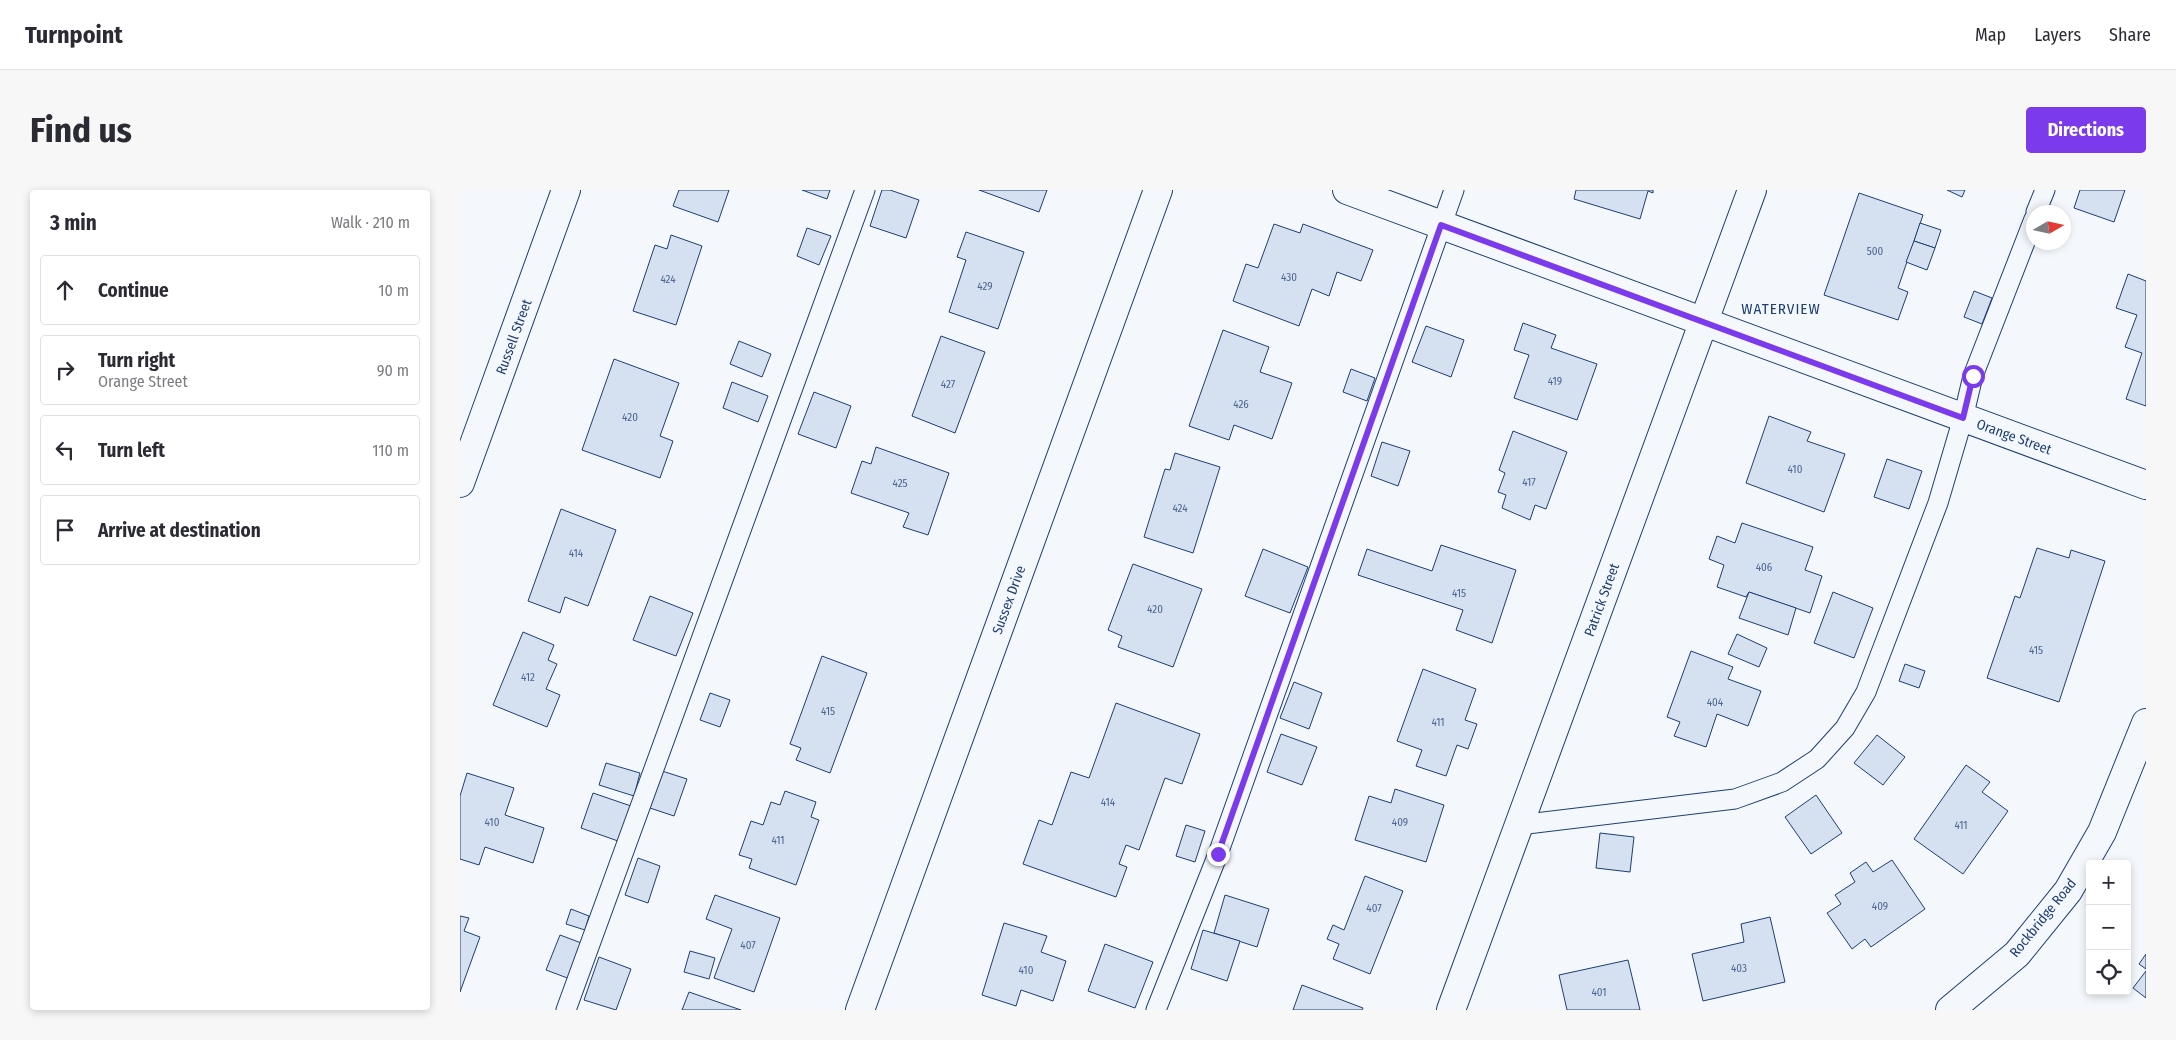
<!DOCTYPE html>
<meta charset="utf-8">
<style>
body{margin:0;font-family:"Fira Sans Condensed",sans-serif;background:#f7f7f7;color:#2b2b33}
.controls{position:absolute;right:15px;bottom:15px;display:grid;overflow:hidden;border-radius:5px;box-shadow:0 2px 8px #0003}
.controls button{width:45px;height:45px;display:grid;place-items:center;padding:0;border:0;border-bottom:1px solid #e1e1e2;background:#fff;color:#2b2b33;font:25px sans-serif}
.compass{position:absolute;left:1566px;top:15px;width:45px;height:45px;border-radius:50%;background:#fff;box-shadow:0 2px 8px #0003;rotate:81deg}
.stop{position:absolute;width:15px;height:15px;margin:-11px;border:4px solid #7c3aed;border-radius:50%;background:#fff}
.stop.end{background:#7c3aed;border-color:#fff;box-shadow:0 1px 5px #0008}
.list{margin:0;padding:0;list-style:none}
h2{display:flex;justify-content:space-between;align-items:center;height:65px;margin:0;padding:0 20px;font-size:21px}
h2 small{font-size:16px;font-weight:400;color:#7c7c81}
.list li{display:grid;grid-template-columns:32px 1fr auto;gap:15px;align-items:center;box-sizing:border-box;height:70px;margin:0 10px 10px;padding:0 10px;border:1px solid #e1e1e2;border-radius:5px}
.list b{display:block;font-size:19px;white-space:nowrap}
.list p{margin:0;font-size:16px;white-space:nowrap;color:#7c7c81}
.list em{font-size:16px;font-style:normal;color:#7c7c81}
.icon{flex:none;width:28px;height:28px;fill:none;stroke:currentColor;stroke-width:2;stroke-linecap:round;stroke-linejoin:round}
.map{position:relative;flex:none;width:1686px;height:820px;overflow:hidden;border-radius:5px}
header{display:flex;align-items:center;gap:30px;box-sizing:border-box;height:70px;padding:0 25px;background:#fff;border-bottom:1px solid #e1e1e2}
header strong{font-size:24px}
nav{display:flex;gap:28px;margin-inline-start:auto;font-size:18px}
.intro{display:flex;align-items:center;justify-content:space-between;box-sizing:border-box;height:120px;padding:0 30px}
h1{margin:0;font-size:35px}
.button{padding:12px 22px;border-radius:5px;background:#7c3aed;color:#fff;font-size:18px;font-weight:700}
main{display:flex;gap:30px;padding:0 30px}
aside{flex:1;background:#fff;border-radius:5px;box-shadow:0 2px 8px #0003}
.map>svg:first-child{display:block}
.building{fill:#d5e0f0;stroke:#1d3f73}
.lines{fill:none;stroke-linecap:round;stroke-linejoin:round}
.service-casing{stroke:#1d3f73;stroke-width:21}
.minor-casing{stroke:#1d3f73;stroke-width:30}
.service{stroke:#f4f7fb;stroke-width:19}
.minor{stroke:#f4f7fb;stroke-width:28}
.route{stroke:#7c3aed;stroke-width:6}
.labels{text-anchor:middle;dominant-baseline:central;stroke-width:4;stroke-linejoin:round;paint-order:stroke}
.number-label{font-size:11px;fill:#4b6792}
.street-label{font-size:14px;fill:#1d3f73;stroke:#f4f7fb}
.neighbourhood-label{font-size:15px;letter-spacing:1px;fill:#1d3f73;stroke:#f4f7fb}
</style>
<header>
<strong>Turnpoint</strong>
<nav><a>Map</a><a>Layers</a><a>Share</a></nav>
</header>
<div class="intro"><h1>Find us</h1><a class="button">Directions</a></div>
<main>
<aside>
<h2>3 min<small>Walk · 210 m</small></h2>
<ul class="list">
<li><svg class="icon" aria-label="ahead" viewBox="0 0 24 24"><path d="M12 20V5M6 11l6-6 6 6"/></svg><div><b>Continue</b></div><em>10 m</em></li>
<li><svg class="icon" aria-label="right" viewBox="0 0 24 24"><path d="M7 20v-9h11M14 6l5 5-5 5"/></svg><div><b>Turn right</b><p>Orange Street</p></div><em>90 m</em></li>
<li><svg class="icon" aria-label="left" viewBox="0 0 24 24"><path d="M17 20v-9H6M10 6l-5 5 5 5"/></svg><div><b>Turn left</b></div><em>110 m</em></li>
<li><svg class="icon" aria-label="arrive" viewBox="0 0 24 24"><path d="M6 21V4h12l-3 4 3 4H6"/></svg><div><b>Arrive at destination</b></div></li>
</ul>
</aside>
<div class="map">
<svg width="1686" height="820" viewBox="0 0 1686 820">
<rect width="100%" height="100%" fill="#f4f7fb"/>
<g class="building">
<path d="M 219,0 L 269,0 L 258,32 L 213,16 Z"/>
<path d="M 342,0 L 370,0 L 367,9 Z"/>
<path d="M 422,0 L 430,0 L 459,10 L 446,48 L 410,36 Z"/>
<path d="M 519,0 L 587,0 L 579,22 Z"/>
<path d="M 1116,0 L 1193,0 L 1193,3 L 1188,1 L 1180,29 L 1114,9 Z"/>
<path d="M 1487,0 L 1505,0 L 1502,7 Z"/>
<path d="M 1620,0 L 1665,0 L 1654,32 L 1614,18 Z"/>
<path d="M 1399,3 L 1463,25 L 1438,98 L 1448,102 L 1438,130 L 1364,105 Z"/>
<path d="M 1460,33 L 1481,40 L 1475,58 L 1454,51 Z"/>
<path d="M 814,34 L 840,43 L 843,34 L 913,60 L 901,91 L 877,82 L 869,106 L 852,99 L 839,136 L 773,111 L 786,74 L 798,78 Z"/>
<path d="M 347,38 L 371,46 L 359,75 L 337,66 Z"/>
<path d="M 506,42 L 564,62 L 538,139 L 489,122 L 506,70 L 497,67 Z"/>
<path d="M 211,45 L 242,56 L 216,135 L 173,121 L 195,55 L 207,59 Z"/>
<path d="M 1454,51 L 1475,58 L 1467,80 L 1446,72 Z"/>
<path d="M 1668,84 L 1686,91 L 1686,216 L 1666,209 L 1682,163 L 1665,157 L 1677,125 L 1656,118 Z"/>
<path d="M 1514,101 L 1532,108 L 1522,134 L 1504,127 Z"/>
<path d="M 1063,133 L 1096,145 L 1091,158 L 1137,174 L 1117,230 L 1054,208 L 1069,165 L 1054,160 Z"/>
<path d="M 966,136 L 1004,150 L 991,187 L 952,172 Z"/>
<path d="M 763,140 L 809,157 L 800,182 L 832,193 L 812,249 L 774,235 L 769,250 L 729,236 Z"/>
<path d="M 481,146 L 525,162 L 495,243 L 452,226 Z"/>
<path d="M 279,151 L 311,164 L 302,187 L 270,174 Z"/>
<path d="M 154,169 L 219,193 L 200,246 L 213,251 L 200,288 L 122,260 Z"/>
<path d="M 891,179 L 915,188 L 907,211 L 883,202 Z"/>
<path d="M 272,192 L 308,206 L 298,232 L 263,218 Z"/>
<path d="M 354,202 L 391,216 L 376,258 L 338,244 Z"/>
<path d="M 1309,226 L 1351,242 L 1347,251 L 1385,264 L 1364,322 L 1286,293 Z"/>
<path d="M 1053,241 L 1107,262 L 1086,319 L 1075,315 L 1070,330 L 1042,318 L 1046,305 L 1038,302 L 1045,283 L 1039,280 Z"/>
<path d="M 922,252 L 950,261 L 938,296 L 911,286 Z"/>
<path d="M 416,257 L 489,283 L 468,345 L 443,337 L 449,323 L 391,303 L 402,271 L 411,274 Z"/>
<path d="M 715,263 L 760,277 L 733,363 L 684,347 L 705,279 L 710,280 Z"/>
<path d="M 1427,269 L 1462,281 L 1449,319 L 1414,307 Z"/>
<path d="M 101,319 L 156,340 L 128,416 L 105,407 L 100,423 L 68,411 Z"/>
<path d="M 1282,333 L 1353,357 L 1345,380 L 1362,386 L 1350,423 L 1289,402 L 1286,407 L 1257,397 L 1264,375 L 1249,369 L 1257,346 L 1275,353 Z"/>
<path d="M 981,355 L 1056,380 L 1032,453 L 996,440 L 1003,420 L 898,385 L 907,359 L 972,381 Z"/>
<path d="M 1577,358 L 1609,368 L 1611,360 L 1645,371 L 1599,512 L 1527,488 L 1555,406 L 1560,408 Z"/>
<path d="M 803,359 L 848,377 L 830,423 L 785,406 Z"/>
<path d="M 673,374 L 742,399 L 713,477 L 658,457 L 662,446 L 648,440 Z"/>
<path d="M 1289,402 L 1336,418 L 1328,445 L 1279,428 Z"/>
<path d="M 1373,402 L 1413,418 L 1394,468 L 1354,453 Z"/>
<path d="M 190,406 L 233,423 L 216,466 L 173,450 Z"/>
<path d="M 63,442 L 94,455 L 88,470 L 97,474 L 86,499 L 100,505 L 87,537 L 33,515 Z"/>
<path d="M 1277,444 L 1307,458 L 1299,477 L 1268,464 Z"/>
<path d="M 1231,461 L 1273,477 L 1268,489 L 1301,501 L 1288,536 L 1257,524 L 1246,557 L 1214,546 L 1220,532 L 1207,527 Z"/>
<path d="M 362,466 L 407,483 L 370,583 L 336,570 L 341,558 L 330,554 Z"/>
<path d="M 1445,474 L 1465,481 L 1459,498 L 1439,491 Z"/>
<path d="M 963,479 L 1016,499 L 1005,530 L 1017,534 L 1008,559 L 997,555 L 986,586 L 956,576 L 962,560 L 937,551 Z"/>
<path d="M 834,492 L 862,503 L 849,539 L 820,528 Z"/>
<path d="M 250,503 L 270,510 L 260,537 L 240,530 Z"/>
<path d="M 656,513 L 740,544 L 722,594 L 705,588 L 679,660 L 666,655 L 659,674 L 667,677 L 656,707 L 563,674 L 579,630 L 592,635 L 611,582 L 629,588 Z"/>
<path d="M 821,544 L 857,557 L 842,595 L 807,582 Z"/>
<path d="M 1417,545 L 1445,567 L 1423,595 L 1394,573 Z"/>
<path d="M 146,573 L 180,583 L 174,606 L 139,595 Z"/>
<path d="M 1506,575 L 1530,592 L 1522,602 L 1548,621 L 1503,684 L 1454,649 Z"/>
<path d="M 202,581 L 227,589 L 214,626 L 190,618 Z"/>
<path d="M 7,583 L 54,598 L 45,625 L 84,638 L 73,673 L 25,657 L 19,675 L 0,669 L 0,606 Z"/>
<path d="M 935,599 L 984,615 L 966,672 L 895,650 L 909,606 L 931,613 Z"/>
<path d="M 325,601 L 356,612 L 351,627 L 359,630 L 336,695 L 289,678 L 292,669 L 279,665 L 291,631 L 303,635 L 311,612 L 320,615 Z"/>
<path d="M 133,603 L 171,616 L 158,651 L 121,638 Z"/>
<path d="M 1356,605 L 1382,643 L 1351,664 L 1325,627 Z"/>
<path d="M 726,635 L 745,641 L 735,672 L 716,666 Z"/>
<path d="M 1140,643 L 1174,647 L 1170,682 L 1136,678 Z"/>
<path d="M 178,668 L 200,676 L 188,713 L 165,705 Z"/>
<path d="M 1432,670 L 1465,719 L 1411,757 L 1405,749 L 1392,759 L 1367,723 L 1381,714 L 1375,705 L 1395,692 L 1390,683 L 1406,672 L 1413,682 Z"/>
<path d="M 905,686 L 943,701 L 910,784 L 873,769 L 879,754 L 867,749 L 873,735 L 884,740 Z"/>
<path d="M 255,705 L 320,728 L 294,802 L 254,788 L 272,739 L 246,729 Z"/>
<path d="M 765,705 L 809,719 L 797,757 L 754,743 Z"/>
<path d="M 111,719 L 129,726 L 125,740 L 106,734 Z"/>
<path d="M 0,726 L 9,728 L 4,741 L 20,747 L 0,802 Z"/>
<path d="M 1310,727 L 1325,792 L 1243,811 L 1232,764 L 1284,752 L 1281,734 Z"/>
<path d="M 544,733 L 587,746 L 581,762 L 606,771 L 593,811 L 561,800 L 556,816 L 522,805 Z"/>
<path d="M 743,740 L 780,751 L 767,791 L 731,779 Z"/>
<path d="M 100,745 L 124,754 L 110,789 L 86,780 Z"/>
<path d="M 645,754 L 693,772 L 675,818 L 628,801 Z"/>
<path d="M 230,761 L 255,768 L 249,789 L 224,782 Z"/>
<path d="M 1686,764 L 1686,779 L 1679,774 Z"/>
<path d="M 139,767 L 171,779 L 156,820 L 124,810 Z"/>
<path d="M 1168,770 L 1180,820 L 1107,820 L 1099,785 Z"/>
<path d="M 1686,781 L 1686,808 L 1673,798 Z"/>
<path d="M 842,795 L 903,818 L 902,820 L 833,820 Z"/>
<path d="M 229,802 L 281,820 L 222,820 Z"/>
</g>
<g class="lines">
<g class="service-casing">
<g id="service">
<path d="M 1576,22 L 1585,0"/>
<path d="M 1059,635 L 1275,609 L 1322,592 L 1357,569 L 1385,538 L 1406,502 L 1478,313 L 1503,228 L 1513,186 L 1574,29"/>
<path d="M 106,820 L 405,0"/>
<path d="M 696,820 L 758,664 L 994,0"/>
</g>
</g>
<g class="minor-casing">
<g id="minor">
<path d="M 887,0 L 1686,295"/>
<path d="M 0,293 L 106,0"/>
<path d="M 400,820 L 698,0"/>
<path d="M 991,820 L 1292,0"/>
<path d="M 1490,820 L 1557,764 L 1608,701 L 1642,642 L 1686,533"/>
</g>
</g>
<use href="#service" class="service"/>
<use href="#minor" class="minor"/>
</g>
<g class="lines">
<path class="route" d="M 758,664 L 981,35 L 1503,228 L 1513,186"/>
</g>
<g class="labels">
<g class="number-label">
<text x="1415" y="61">500</text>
<text x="829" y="87">430</text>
<text x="208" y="89">424</text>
<text x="525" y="96">429</text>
<text x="1095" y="191">419</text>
<text x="488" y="194">427</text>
<text x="781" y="214">426</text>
<text x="170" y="227">420</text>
<text x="1335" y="279">410</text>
<text x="1069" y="292">417</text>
<text x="440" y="293">425</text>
<text x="720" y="318">424</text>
<text x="116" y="363">414</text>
<text x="1304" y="377">406</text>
<text x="999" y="403">415</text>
<text x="695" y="419">420</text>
<text x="1576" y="460">415</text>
<text x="68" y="487">412</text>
<text x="1255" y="512">404</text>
<text x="368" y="521">415</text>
<text x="978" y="532">411</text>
<text x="648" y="612">414</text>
<text x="32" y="632">410</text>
<text x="940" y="632">409</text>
<text x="1501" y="635">411</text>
<text x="318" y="650">411</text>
<text x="1420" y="716">409</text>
<text x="914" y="718">407</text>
<text x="288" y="755">407</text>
<text x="1279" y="778">403</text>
<text x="566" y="780">410</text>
<text x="1139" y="802">401</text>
</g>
<g class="street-label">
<text transform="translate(54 147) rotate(-70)">Russell Street</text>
<text transform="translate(1554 247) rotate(20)">Orange Street</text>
<text transform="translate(549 410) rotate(-70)">Sussex Drive</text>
<text transform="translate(1142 410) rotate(-70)">Patrick Street</text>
<text transform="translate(1583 728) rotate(-51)">Rockbridge Road</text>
</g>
<g class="neighbourhood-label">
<text x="1321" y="119">WATERVIEW</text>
</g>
</g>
</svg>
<div class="controls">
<button>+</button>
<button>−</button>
<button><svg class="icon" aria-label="locate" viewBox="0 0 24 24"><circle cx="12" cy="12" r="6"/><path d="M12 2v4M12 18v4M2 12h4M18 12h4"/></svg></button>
</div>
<svg class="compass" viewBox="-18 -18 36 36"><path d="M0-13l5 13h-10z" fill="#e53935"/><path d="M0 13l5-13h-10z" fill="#7c7c81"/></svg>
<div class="stop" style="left:1513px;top:186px"></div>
<div class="stop end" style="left:758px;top:664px"></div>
</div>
</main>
